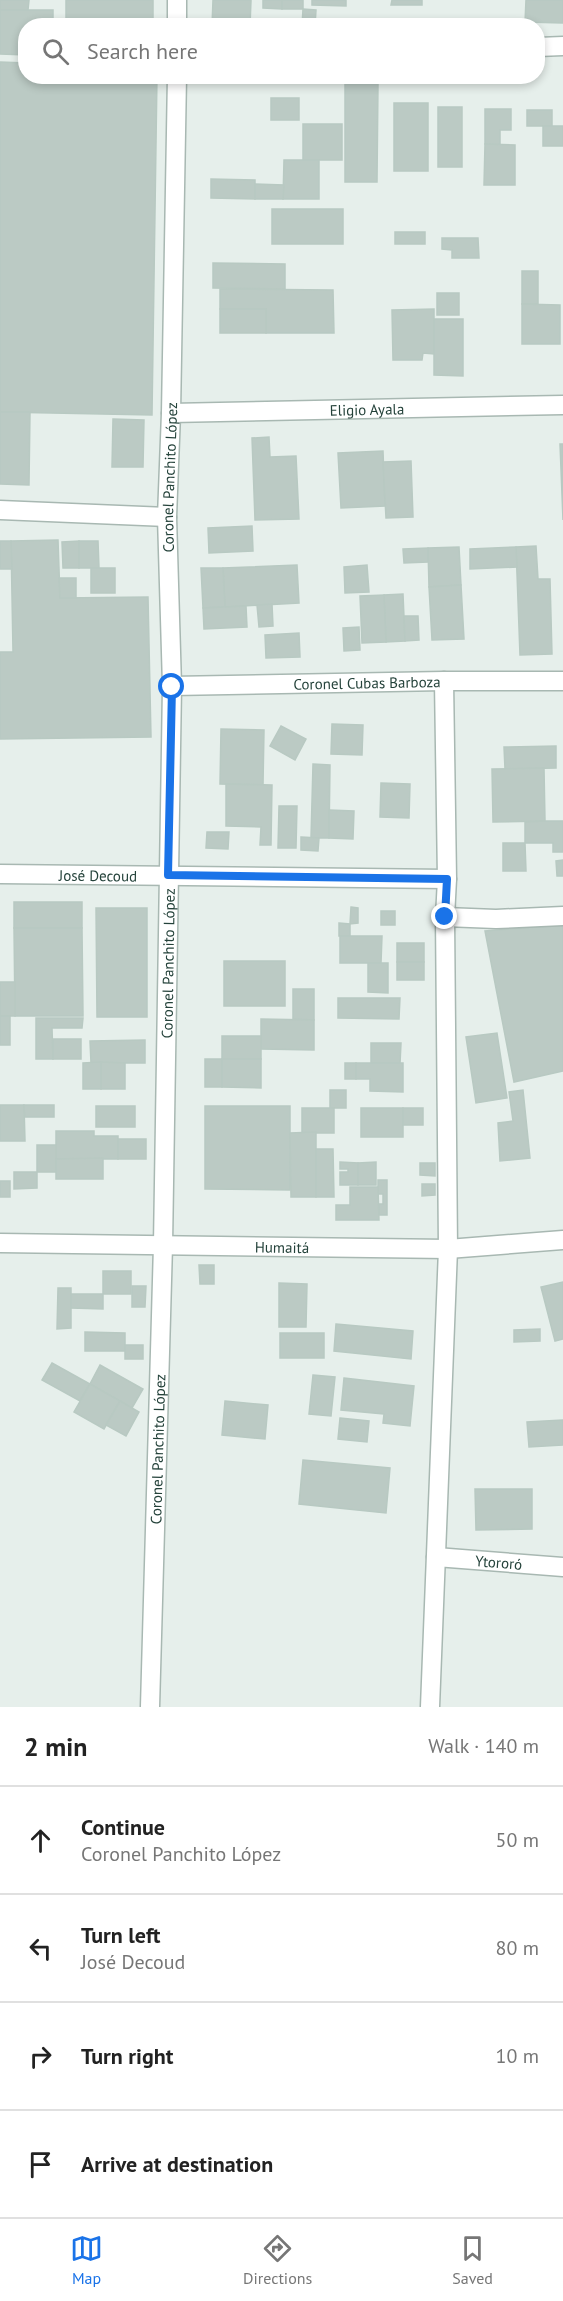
<!DOCTYPE html>
<meta charset="utf-8">
<style>
body{margin:0;font-family:"PT Sans",sans-serif;background:#f6f6f6;color:#222}
.stop{position:absolute;width:18px;height:18px;margin:-14px;border:4px solid #1a73e8;border-radius:50%;background:#fff}
.stop.end{background:#1a73e8;border-color:#fff;box-shadow:0 2px 6px #0008}
.list{margin:0;padding:0;list-style:none}
h2{display:flex;justify-content:space-between;align-items:center;height:78px;margin:0;padding:0 24px;font-size:26px}
h2 small{font-size:20px;font-weight:400;color:#767676}
.list li{display:grid;grid-template-columns:39px 1fr auto;gap:18px;align-items:center;box-sizing:border-box;height:108px;padding:0 24px;border-top:2px solid #e0e0e0}
.list b{display:block;font-size:22px;white-space:nowrap}
.list p{margin:0;font-size:20px;white-space:nowrap;color:#767676}
.list em{font-size:20px;font-style:normal;color:#767676}
.icon{flex:none;width:33px;height:33px;fill:none;stroke:currentColor;stroke-width:2;stroke-linecap:round;stroke-linejoin:round}
.map{position:relative;flex:none;width:563px;height:1707px;overflow:hidden}
.search{position:absolute;background:#fff;box-shadow:0 3px 9px #0003;left:18px;right:18px;top:18px;height:66px;display:flex;align-items:center;gap:15px;box-sizing:border-box;padding:0 21px;border-radius:24px;color:#767676;font-size:22px}
.sheet{height:510px;background:#fff}
nav{display:flex;justify-content:space-around;align-items:center;box-sizing:border-box;height:84px;border-top:2px solid #e0e0e0;background:#fff;font-size:16px;color:#767676}
nav a{display:grid;justify-items:center;gap:3px}
nav .on{color:#1a73e8}
.map>svg:first-child{display:block}
.building{fill:#bbcac4;stroke:#b8c9c2;stroke-width:1.5}
.lines{fill:none;stroke-linecap:round;stroke-linejoin:round}
.minor-casing{stroke:#a8b8b2;stroke-width:21}
.minor{stroke:#fff;stroke-width:18}
.route{stroke:#1a73e8;stroke-width:8}
.labels{text-anchor:middle;dominant-baseline:central;stroke-width:4.5;stroke-linejoin:round;paint-order:stroke}
.street-label{font-size:15px;fill:#24423a;stroke:#f7fbf9}
</style>
<div class="map">
<svg width="563" height="1707" viewBox="0 0 563 1707">
<rect width="100%" height="100%" fill="#e6efeb"/>
<g class="building">
<path d="M 0,0 L 29,0 L 28,10 L 0,10 Z"/>
<rect x="66" y="0" width="87" height="26"/>
<path d="M 213,0 L 251,0 L 250,26 L 212,26 Z"/>
<path d="M 263,0 L 282,0 L 282,9 L 263,8 Z"/>
<rect x="282" y="0" width="21" height="9"/>
<path d="M 312,0 L 346,0 L 346,6 L 312,5 Z"/>
<path d="M 392,0 L 422,0 L 422,5 L 391,5 Z"/>
<path d="M 526,0 L 563,0 L 563,23 L 525,22 Z"/>
<path d="M 303,9 L 316,10 L 315,26 L 302,26 Z"/>
<path d="M 0,10 L 53,10 L 53,26 L 26,26 L 26,55 L 0,54 Z"/>
<path d="M 0,62 L 26,63 L 26,76 L 157,76 L 152,415 L 0,412 Z"/>
<path d="M 345,84 L 378,84 L 377,182 L 345,182 Z"/>
<rect x="271" y="98" width="28" height="22"/>
<rect x="394" y="103" width="34" height="68"/>
<rect x="438" y="107" width="24" height="60"/>
<path d="M 485,109 L 511,109 L 511,130 L 500,130 L 500,145 L 485,144 Z"/>
<rect x="527" y="110" width="25" height="16"/>
<rect x="303" y="124" width="39" height="36"/>
<rect x="543" y="126" width="20" height="20"/>
<path d="M 485,144 L 515,145 L 515,185 L 484,185 Z"/>
<path d="M 284,160 L 319,160 L 319,199 L 283,199 Z"/>
<path d="M 211,179 L 255,180 L 255,199 L 211,198 Z"/>
<path d="M 255,184 L 284,185 L 283,199 L 255,199 Z"/>
<rect x="272" y="209" width="71" height="35"/>
<rect x="395" y="232" width="30" height="12"/>
<path d="M 442,238 L 478,238 L 479,258 L 452,258 L 452,250 L 442,249 Z"/>
<path d="M 213,263 L 285,264 L 285,289 L 213,288 Z"/>
<rect x="522" y="271" width="16" height="33"/>
<path d="M 220,289 L 333,290 L 334,333 L 266,333 L 266,309 L 220,309 Z"/>
<rect x="437" y="293" width="22" height="22"/>
<path d="M 522,304 L 560,305 L 560,344 L 522,344 Z"/>
<rect x="220" y="309" width="46" height="24"/>
<path d="M 434,309 L 434,354 L 423,353 L 422,360 L 393,360 L 392,310 Z"/>
<path d="M 434,319 L 463,319 L 463,376 L 434,375 Z"/>
<path d="M 0,412 L 30,412 L 29,485 L 0,484 Z"/>
<path d="M 113,419 L 144,420 L 143,467 L 112,467 Z"/>
<path d="M 269,437 L 270,457 L 296,456 L 299,519 L 255,520 L 252,438 Z"/>
<path d="M 560,444 L 563,444 L 563,520 Z"/>
<path d="M 383,451 L 385,506 L 341,508 L 338,453 Z"/>
<path d="M 411,461 L 413,517 L 386,518 L 383,462 Z"/>
<path d="M 252,526 L 253,551 L 209,553 L 208,528 Z"/>
<path d="M 58,540 L 60,598 L 148,597 L 151,737 L 0,739 L 0,652 L 13,652 L 11,541 Z"/>
<path d="M 0,541 L 11,541 L 12,569 L 0,569 Z"/>
<path d="M 79,541 L 79,568 L 63,568 L 62,542 Z"/>
<path d="M 79,541 L 98,541 L 99,568 L 79,568 Z"/>
<path d="M 536,546 L 538,579 L 550,579 L 552,654 L 520,655 L 516,547 Z"/>
<path d="M 459,547 L 461,585 L 429,587 L 428,548 Z"/>
<path d="M 516,547 L 517,567 L 470,569 L 470,549 Z"/>
<path d="M 428,548 L 428,562 L 404,563 L 403,549 Z"/>
<path d="M 297,565 L 299,603 L 225,607 L 223,568 Z"/>
<path d="M 367,565 L 369,592 L 345,593 L 344,567 Z"/>
<rect x="91" y="568" width="24" height="25"/>
<path d="M 201,568 L 223,568 L 225,607 L 203,608 Z"/>
<path d="M 59,578 L 76,578 L 76,598 L 60,598 Z"/>
<path d="M 461,585 L 464,639 L 432,640 L 429,587 Z"/>
<path d="M 403,594 L 405,641 L 386,642 L 384,595 Z"/>
<path d="M 384,595 L 386,642 L 362,643 L 360,596 Z"/>
<path d="M 272,604 L 273,626 L 259,627 L 257,605 Z"/>
<path d="M 246,606 L 247,627 L 204,629 L 203,608 Z"/>
<path d="M 404,616 L 418,616 L 419,640 L 405,641 Z"/>
<path d="M 359,627 L 360,650 L 344,651 L 343,628 Z"/>
<path d="M 299,633 L 300,657 L 266,658 L 265,635 Z"/>
<path d="M 332,724 L 363,725 L 362,755 L 331,754 Z"/>
<path d="M 281,726 L 306,739 L 295,760 L 270,746 Z"/>
<path d="M 221,729 L 264,730 L 263,785 L 220,784 Z"/>
<path d="M 556,746 L 556,768 L 505,769 L 504,747 Z"/>
<path d="M 313,764 L 330,765 L 329,838 L 311,838 Z"/>
<path d="M 544,768 L 545,821 L 493,822 L 492,769 Z"/>
<path d="M 381,783 L 410,784 L 409,818 L 380,817 Z"/>
<path d="M 226,784 L 272,785 L 271,845 L 260,845 L 261,827 L 226,826 Z"/>
<path d="M 279,806 L 297,806 L 296,848 L 278,848 Z"/>
<path d="M 329,810 L 354,811 L 353,839 L 329,838 Z"/>
<path d="M 545,821 L 563,821 L 563,852 L 553,852 L 553,843 L 525,843 L 525,822 Z"/>
<path d="M 207,832 L 229,832 L 228,849 L 206,848 Z"/>
<path d="M 301,837 L 319,838 L 318,851 L 301,850 Z"/>
<path d="M 503,843 L 525,843 L 526,871 L 503,871 Z"/>
<path d="M 563,860 L 563,876 L 557,876 L 556,861 Z"/>
<rect x="14" y="902" width="68" height="26"/>
<path d="M 351,907 L 358,908 L 358,923 L 350,924 Z"/>
<path d="M 96,908 L 147,908 L 147,1017 L 97,1017 Z"/>
<rect x="381" y="911" width="14" height="14"/>
<path d="M 339,923 L 350,924 L 350,936 L 339,936 Z"/>
<path d="M 563,925 L 563,1071 L 514,1082 L 485,931 Z"/>
<path d="M 14,928 L 82,928 L 83,1016 L 15,1016 Z"/>
<path d="M 340,936 L 382,936 L 381,963 L 340,963 Z"/>
<rect x="397" y="943" width="27" height="19"/>
<rect x="224" y="961" width="61" height="45"/>
<rect x="397" y="962" width="27" height="18"/>
<path d="M 368,963 L 388,963 L 388,993 L 368,992 Z"/>
<rect x="0" y="982" width="15" height="34"/>
<path d="M 293,989 L 314,989 L 314,1020 L 293,1019 Z"/>
<path d="M 338,998 L 400,998 L 399,1019 L 338,1018 Z"/>
<rect x="0" y="1016" width="10" height="29"/>
<path d="M 36,1018 L 83,1018 L 82,1028 L 52,1028 L 53,1059 L 36,1059 Z"/>
<path d="M 261,1019 L 314,1020 L 314,1050 L 261,1049 Z"/>
<path d="M 497,1033 L 507,1098 L 476,1103 L 466,1037 Z"/>
<rect x="222" y="1036" width="39" height="23"/>
<rect x="53" y="1039" width="28" height="20"/>
<path d="M 145,1040 L 145,1063 L 91,1063 L 90,1041 Z"/>
<path d="M 371,1043 L 401,1043 L 400,1064 L 371,1063 Z"/>
<rect x="205" y="1059" width="17" height="28"/>
<path d="M 222,1059 L 261,1059 L 261,1088 L 222,1087 Z"/>
<path d="M 101,1062 L 125,1063 L 125,1089 L 101,1089 Z"/>
<path d="M 101,1062 L 101,1089 L 83,1089 L 83,1063 Z"/>
<rect x="345" y="1063" width="11" height="16"/>
<path d="M 356,1063 L 403,1063 L 403,1092 L 370,1091 L 370,1079 L 356,1079 Z"/>
<rect x="330" y="1090" width="16" height="18"/>
<path d="M 523,1090 L 530,1158 L 500,1161 L 498,1123 L 513,1121 L 509,1092 Z"/>
<path d="M 0,1105 L 24,1105 L 25,1141 L 0,1141 Z"/>
<path d="M 24,1105 L 54,1105 L 54,1117 L 25,1117 Z"/>
<rect x="96" y="1106" width="39" height="21"/>
<path d="M 205,1106 L 290,1106 L 290,1190 L 205,1189 Z"/>
<rect x="302" y="1108" width="32" height="25"/>
<rect x="361" y="1108" width="42" height="29"/>
<rect x="403" y="1108" width="20" height="17"/>
<path d="M 56,1131 L 94,1131 L 94,1136 L 118,1136 L 118,1159 L 56,1159 Z"/>
<path d="M 316,1132 L 316,1197 L 291,1197 L 290,1133 Z"/>
<rect x="118" y="1139" width="28" height="20"/>
<rect x="37" y="1145" width="19" height="27"/>
<path d="M 316,1149 L 333,1149 L 334,1197 L 316,1197 Z"/>
<path d="M 103,1158 L 103,1179 L 56,1179 L 56,1159 Z"/>
<path d="M 340,1162 L 358,1163 L 358,1185 L 340,1185 L 340,1172 L 348,1172 L 348,1169 L 340,1169 Z"/>
<path d="M 376,1162 L 376,1185 L 358,1185 L 358,1163 Z"/>
<path d="M 420,1163 L 435,1163 L 435,1176 L 420,1175 Z"/>
<path d="M 14,1172 L 37,1172 L 37,1188 L 14,1189 Z"/>
<path d="M 378,1180 L 387,1180 L 387,1215 L 379,1215 L 379,1204 L 383,1204 L 383,1194 L 378,1194 Z"/>
<rect x="0" y="1181" width="10" height="16"/>
<path d="M 422,1184 L 435,1184 L 435,1195 L 422,1196 Z"/>
<path d="M 350,1187 L 378,1187 L 379,1220 L 336,1220 L 336,1205 L 350,1205 Z"/>
<path d="M 199,1265 L 214,1265 L 214,1284 L 200,1284 Z"/>
<rect x="103" y="1271" width="28" height="23"/>
<path d="M 563,1282 L 563,1339 L 555,1341 L 541,1287 Z"/>
<path d="M 279,1283 L 307,1284 L 306,1327 L 279,1327 Z"/>
<path d="M 132,1286 L 146,1286 L 145,1307 L 132,1307 Z"/>
<path d="M 58,1288 L 71,1288 L 71,1328 L 57,1329 Z"/>
<path d="M 71,1294 L 103,1294 L 103,1309 L 71,1308 Z"/>
<path d="M 336,1324 L 413,1331 L 411,1359 L 334,1351 Z"/>
<path d="M 540,1329 L 540,1341 L 514,1342 L 514,1330 Z"/>
<path d="M 85,1332 L 125,1333 L 125,1351 L 85,1351 Z"/>
<rect x="280" y="1333" width="44" height="25"/>
<rect x="125" y="1345" width="18" height="14"/>
<path d="M 52,1363 L 90,1384 L 80,1401 L 42,1380 Z"/>
<path d="M 100,1365 L 143,1389 L 132,1408 L 90,1384 Z"/>
<path d="M 313,1375 L 335,1377 L 331,1416 L 309,1414 Z"/>
<path d="M 344,1378 L 414,1386 L 410,1426 L 383,1423 L 384,1414 L 341,1410 Z"/>
<path d="M 90,1384 L 120,1401 L 104,1429 L 74,1412 Z"/>
<path d="M 120,1401 L 139,1412 L 126,1436 L 106,1425 Z"/>
<path d="M 225,1401 L 268,1405 L 265,1439 L 222,1435 Z"/>
<path d="M 340,1418 L 369,1421 L 367,1442 L 338,1439 Z"/>
<path d="M 563,1420 L 563,1445 L 529,1447 L 527,1422 Z"/>
<path d="M 303,1460 L 390,1468 L 386,1513 L 299,1504 Z"/>
<path d="M 475,1489 L 532,1489 L 532,1529 L 476,1530 Z"/>
</g>
<g class="lines">
<g class="minor-casing">
<g id="minor">
<path d="M 177,26 L 177,0"/>
<path d="M 538,47 L 563,46"/>
<path id="s1" d="M 171,413 L 563,405"/>
<path d="M 0,510 L 167,517"/>
<path id="s2" d="M 172,686 L 444,681 L 563,681"/>
<path id="s3" d="M 0,874 L 447,879"/>
<path d="M 445,917 L 496,919 L 563,916"/>
<path id="s4" d="M 0,1243 L 448,1249 L 563,1240"/>
<path id="s5" d="M 436,1557 L 563,1567"/>
<path id="s6" d="M 150,1707 L 163,1245 L 172,686 L 167,517 L 171,413 L 177,76"/>
<path d="M 430,1707 L 448,1249 L 445,917 L 447,879 L 444,681"/>
</g>
</g>
<use href="#minor" class="minor"/>
</g>
<g class="lines">
<path class="route" d="M 172,687 L 168,875 L 447,879 L 445,917"/>
</g>
<g class="labels">
<g class="street-label">
<text stroke="none"><textPath href="#s1" startOffset="196">Eligio Ayala</textPath></text>
<text stroke="none"><textPath href="#s6" startOffset="1230">Coronel Panchito López</textPath></text>
<text stroke="none"><textPath href="#s2" startOffset="195">Coronel Cubas Barboza</textPath></text>
<text stroke="none"><textPath href="#s3" startOffset="98">José Decoud</textPath></text>
<text stroke="none"><textPath href="#s6" startOffset="744">Coronel Panchito López</textPath></text>
<text stroke="none"><textPath href="#s4" startOffset="282">Humaitá</textPath></text>
<text stroke="none"><textPath href="#s6" startOffset="258">Coronel Panchito López</textPath></text>
<text stroke="none"><textPath href="#s5" startOffset="63">Ytororó</textPath></text>
</g>
</g>
</svg>
<div class="stop" style="left:172px;top:687px"></div>
<div class="stop end" style="left:445px;top:917px"></div>
<div class="search"><svg class="icon" aria-label="search" viewBox="0 0 24 24"><circle cx="10" cy="10" r="6"/><path d="M15 15l6 6"/></svg>Search here</div>
</div>
<section class="sheet">
<h2>2 min<small>Walk · 140 m</small></h2>
<ul class="list">
<li><svg class="icon" aria-label="ahead" viewBox="0 0 24 24"><path d="M12 20V5M6 11l6-6 6 6"/></svg><div><b>Continue</b><p>Coronel Panchito López</p></div><em>50 m</em></li>
<li><svg class="icon" aria-label="left" viewBox="0 0 24 24"><path d="M17 20v-9H6M10 6l-5 5 5 5"/></svg><div><b>Turn left</b><p>José Decoud</p></div><em>80 m</em></li>
<li><svg class="icon" aria-label="right" viewBox="0 0 24 24"><path d="M7 20v-9h11M14 6l5 5-5 5"/></svg><div><b>Turn right</b></div><em>10 m</em></li>
<li><svg class="icon" aria-label="arrive" viewBox="0 0 24 24"><path d="M6 21V4h12l-3 4 3 4H6"/></svg><div><b>Arrive at destination</b></div></li>
</ul>
</section>
<nav>
<a class="on"><svg class="icon" aria-label="map" viewBox="0 0 24 24"><path d="M3 6l6-2 6 2 6-2v14l-6 2-6-2-6 2zM9 4v14M15 6v14"/></svg>Map</a>
<a><svg class="icon" aria-label="directions" viewBox="0 0 24 24"><path d="M12 3l9 9-9 9-9-9zM9 14v-3h6M13 9l2 2-2 2"/></svg>Directions</a>
<a><svg class="icon" aria-label="saved" viewBox="0 0 24 24"><path d="M7 4h10v16l-5-4-5 4z"/></svg>Saved</a>
</nav>
